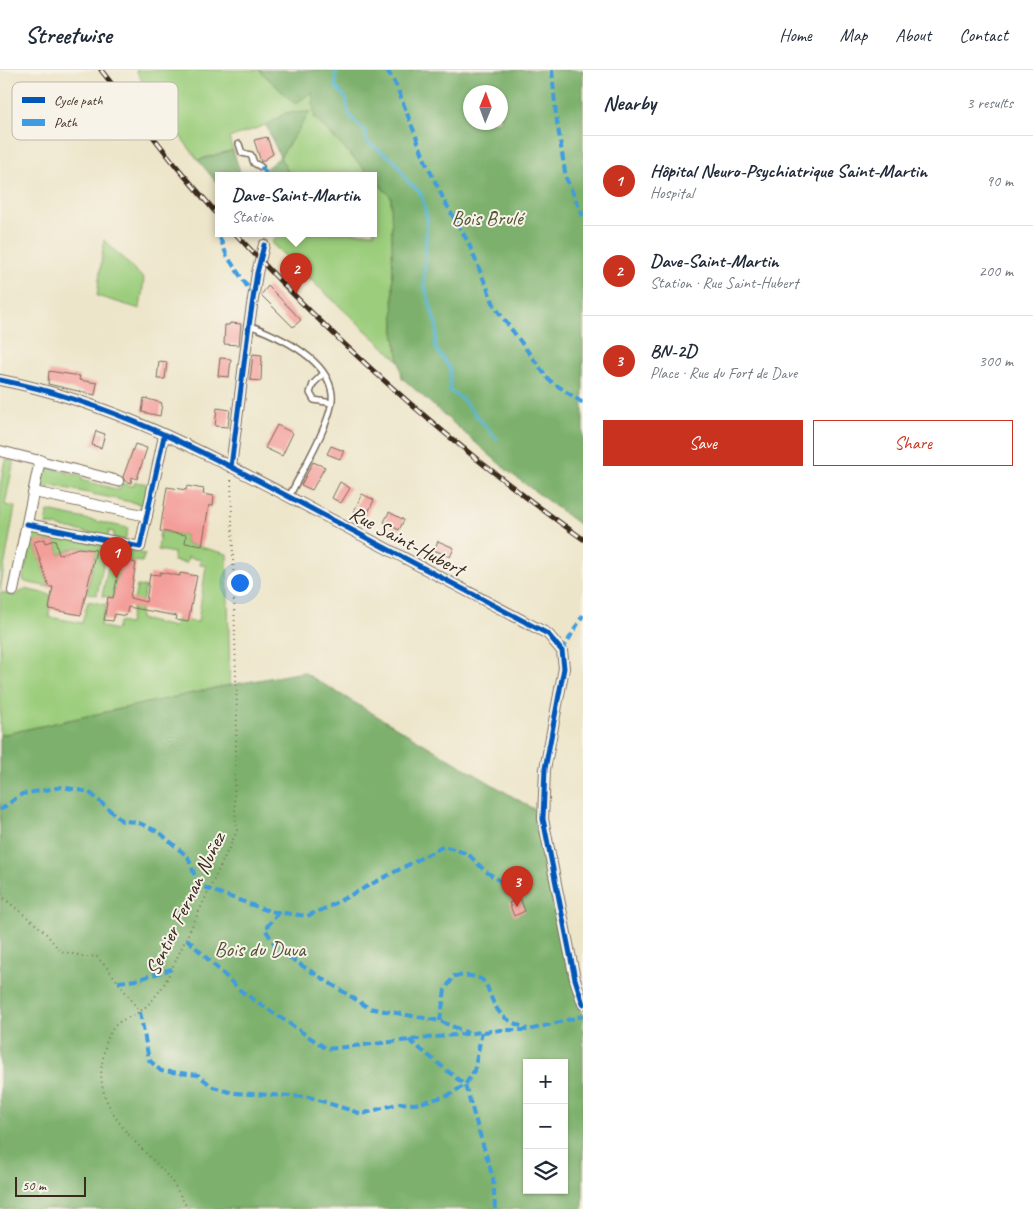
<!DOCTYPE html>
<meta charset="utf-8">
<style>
body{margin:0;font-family:Caveat,sans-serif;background:#f2f2f3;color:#1f2937}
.controls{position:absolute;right:15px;bottom:15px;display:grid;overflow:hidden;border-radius:0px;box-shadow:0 1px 4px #0004}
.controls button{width:45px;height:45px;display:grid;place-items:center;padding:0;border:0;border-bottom:1px solid #e0e1e3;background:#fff;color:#1f2937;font:25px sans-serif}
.compass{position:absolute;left:463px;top:15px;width:45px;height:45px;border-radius:50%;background:#fff;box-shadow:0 1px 4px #0004;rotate:1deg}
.scale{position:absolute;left:15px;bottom:12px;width:71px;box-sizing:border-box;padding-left:5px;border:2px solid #3b2a1e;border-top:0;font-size:14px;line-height:18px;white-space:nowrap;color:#3b2a1e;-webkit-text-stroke:4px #f7f3e8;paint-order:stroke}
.you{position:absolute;left:239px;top:512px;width:18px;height:18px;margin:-12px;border:4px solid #fff;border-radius:50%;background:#1a73e8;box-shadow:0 0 0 8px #1a73e833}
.badge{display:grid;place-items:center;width:32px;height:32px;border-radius:50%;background:#c8321e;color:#fff;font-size:16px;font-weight:700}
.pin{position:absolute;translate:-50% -41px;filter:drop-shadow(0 1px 2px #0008)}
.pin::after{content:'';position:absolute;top:26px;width:18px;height:15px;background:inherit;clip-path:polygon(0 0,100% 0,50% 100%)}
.popup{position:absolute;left:215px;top:102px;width:162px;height:65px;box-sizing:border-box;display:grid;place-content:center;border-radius:0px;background:#fff;filter:drop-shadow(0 1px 4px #0005);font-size:16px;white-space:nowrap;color:#747a83}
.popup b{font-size:19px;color:#1f2937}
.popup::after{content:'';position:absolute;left:50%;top:100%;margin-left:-10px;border:10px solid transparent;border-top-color:#fff}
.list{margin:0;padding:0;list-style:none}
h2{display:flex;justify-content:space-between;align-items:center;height:65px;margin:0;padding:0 20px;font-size:21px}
h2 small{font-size:16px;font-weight:400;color:#747a83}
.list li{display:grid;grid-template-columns:32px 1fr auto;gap:15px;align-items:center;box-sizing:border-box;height:90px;padding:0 20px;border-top:1px solid #e0e1e3}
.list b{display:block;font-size:19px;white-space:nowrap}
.list p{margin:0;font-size:16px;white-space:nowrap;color:#747a83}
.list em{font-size:16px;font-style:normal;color:#747a83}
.actions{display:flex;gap:10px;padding:15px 20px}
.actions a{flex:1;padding:11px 0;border:1px solid #c8321e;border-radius:0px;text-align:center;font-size:18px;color:#c8321e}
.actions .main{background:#c8321e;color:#fff}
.icon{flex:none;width:28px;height:28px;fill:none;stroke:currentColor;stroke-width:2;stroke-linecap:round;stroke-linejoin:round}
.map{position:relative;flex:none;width:583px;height:1139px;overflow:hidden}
header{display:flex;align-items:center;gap:30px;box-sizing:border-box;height:70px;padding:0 25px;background:#fff;border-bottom:1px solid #e0e1e3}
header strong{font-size:24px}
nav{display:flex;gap:28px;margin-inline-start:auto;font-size:18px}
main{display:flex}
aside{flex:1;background:#fff}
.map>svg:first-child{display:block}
.green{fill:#9bcd7c;stroke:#6b7c4d}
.forest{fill:#7cb06c;stroke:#5c6d45;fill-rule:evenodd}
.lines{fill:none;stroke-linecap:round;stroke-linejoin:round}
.stream{stroke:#57b6d5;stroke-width:3}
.building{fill:#f49e9a}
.lane-casing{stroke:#796b5a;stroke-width:8}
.street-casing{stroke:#796b5a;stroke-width:12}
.path{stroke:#796b5a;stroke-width:2;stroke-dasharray:1 4;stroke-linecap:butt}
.lane{stroke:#fff;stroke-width:5}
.street{stroke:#fff;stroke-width:10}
.rail-casing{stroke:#3b2a1e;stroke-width:5}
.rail{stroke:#f7f3e8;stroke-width:3;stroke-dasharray:9;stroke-linecap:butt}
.quiet{stroke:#3f9ce0;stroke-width:4;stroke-dasharray:8 4;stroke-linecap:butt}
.cycleway-casing{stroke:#f7f3e8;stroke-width:8}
.cycleway{stroke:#0057b8;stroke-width:5}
.labels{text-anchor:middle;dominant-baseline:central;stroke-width:4;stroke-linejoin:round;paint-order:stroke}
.park-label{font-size:21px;fill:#535336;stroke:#f7f3e8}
.street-label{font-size:21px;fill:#3b2a1e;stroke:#f7f3e8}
.key{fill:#f7f3e8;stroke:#bfb7ab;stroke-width:1}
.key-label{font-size:14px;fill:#3b2a1e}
</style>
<header>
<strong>Streetwise</strong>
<nav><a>Home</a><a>Map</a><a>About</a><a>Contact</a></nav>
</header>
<main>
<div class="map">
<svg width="583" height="1139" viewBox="0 0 583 1139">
<rect width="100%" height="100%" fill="#f7f3e8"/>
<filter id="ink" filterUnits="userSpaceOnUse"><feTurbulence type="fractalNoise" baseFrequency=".02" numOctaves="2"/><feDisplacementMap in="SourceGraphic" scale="10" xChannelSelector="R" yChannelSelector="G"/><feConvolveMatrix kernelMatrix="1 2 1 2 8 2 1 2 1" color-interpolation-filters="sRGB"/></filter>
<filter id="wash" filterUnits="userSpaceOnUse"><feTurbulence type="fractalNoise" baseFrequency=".0096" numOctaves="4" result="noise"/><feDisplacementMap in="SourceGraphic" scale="20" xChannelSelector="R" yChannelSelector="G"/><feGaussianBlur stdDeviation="1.12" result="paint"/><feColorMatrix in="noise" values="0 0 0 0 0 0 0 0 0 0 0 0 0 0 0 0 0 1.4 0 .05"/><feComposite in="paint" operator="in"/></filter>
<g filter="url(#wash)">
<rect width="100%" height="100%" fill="#ede5c9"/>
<g class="green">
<path d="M 136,0 L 259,0 L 295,33 L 312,22 L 315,48 L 370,105 L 290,105 L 280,87 L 310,42 L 286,43 L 266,55 L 229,68 L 233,80 L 198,90 L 150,26 Z"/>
<path d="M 374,109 L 391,127 L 394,262 L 399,291 L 271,173 L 280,163 L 374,163 Z"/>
<path d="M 104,170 L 144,209 L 140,239 L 97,226 Z"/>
<path d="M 5,389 L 14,390 L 5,435 L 15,437 L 0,520 L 0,416 Z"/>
<path d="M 46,397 L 82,406 L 82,410 L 119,420 L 123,413 L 133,416 L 135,412 L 149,414 L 143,439 L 140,440 L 140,434 L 50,415 L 48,421 L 44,421 L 41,414 Z"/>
<path d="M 48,441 L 128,458 L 125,470 L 113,468 L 114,462 L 109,461 L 108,467 L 46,454 Z"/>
<path d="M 36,461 L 107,476 L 97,525 L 87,523 L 96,480 L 77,477 L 59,485 L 55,470 L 45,473 L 34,472 L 49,517 L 25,512 L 23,509 L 32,463 Z"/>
<path d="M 160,461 L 186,465 L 185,473 L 227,484 L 230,615 L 0,665 L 0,522 L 15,526 L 25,519 L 51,525 L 49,547 L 82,553 L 88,531 L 107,535 L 100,556 L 116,560 L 119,552 L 129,554 L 137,516 L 146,517 L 140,539 L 140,549 L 174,557 L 176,550 L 198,552 L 206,496 L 200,495 L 201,490 L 188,487 L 187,493 L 173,491 L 174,483 L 158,480 Z"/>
<path d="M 112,477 L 145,484 L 142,492 L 121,490 L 113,528 L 102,526 Z"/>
</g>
<g class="forest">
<path d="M 259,0 L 583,0 L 583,457 L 509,402 L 402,308 L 394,262 L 391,127 L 374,109 L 374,105 L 370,105 L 315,48 L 312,22 L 295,34 ZM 470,22 L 500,22 L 500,52 L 470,52 Z"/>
<path d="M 310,42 L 280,87 L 290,105 L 264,105 L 263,101 L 280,87 L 266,55 L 286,43 Z"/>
<path d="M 233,80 L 241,105 L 218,105 L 218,114 L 198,90 Z"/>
<path d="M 303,602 L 537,741 L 564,878 L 583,946 L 583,1139 L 0,1139 L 0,665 L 230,615 ZM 527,993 L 564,993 L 564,1120 L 527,1120 Z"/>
</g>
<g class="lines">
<path class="stream" d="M 336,0 L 336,17 L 346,28 L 349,45 L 366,62 L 367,72 L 395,91 L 408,112 L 421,123 L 427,148 L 424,214 L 437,258 L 435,277 L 450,299 L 450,321 L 461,328 L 497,369"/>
</g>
<g id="blocks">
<g class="building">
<path d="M 267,67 L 273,84 L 261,92 L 254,70 Z"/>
<path d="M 268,216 L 301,250 L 293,257 L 261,225 Z"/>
<path d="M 230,253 L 241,254 L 239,275 L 224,274 L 225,255 L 229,255 Z"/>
<path d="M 253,284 L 262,285 L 261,311 L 250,310 Z"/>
<path d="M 220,288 L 231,289 L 229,307 L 218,306 Z"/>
<path d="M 159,291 L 167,292 L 165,309 L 157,309 Z"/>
<path d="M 49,301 L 80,306 L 79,310 L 97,313 L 95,325 L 48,314 Z"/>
<path d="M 144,328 L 162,333 L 160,346 L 142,342 Z"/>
<path d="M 217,338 L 230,340 L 228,357 L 215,356 Z"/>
<path d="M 277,355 L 293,363 L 282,386 L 265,378 Z"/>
<path d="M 96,361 L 105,364 L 101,378 L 92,375 Z"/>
<path d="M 135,374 L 147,378 L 137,409 L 132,407 L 131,413 L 125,411 L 123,407 Z"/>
<path d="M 331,376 L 344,381 L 340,389 L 327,384 Z"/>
<path d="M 313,392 L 325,397 L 312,420 L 301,415 Z"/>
<path d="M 340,412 L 350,418 L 341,433 L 332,428 Z"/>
<path d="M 187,416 L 204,419 L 203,424 L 214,426 L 213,436 L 209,435 L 202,476 L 185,473 L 186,465 L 160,461 L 167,417 L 186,420 Z"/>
<path d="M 362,424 L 374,430 L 366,447 L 354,441 Z"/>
<path d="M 389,442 L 404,450 L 399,460 L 384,452 Z"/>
<path d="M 44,469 L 45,473 L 55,470 L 59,485 L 78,478 L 96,480 L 81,545 L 49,539 L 53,517 L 49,517 L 34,472 Z"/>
<path d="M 438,471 L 454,478 L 450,487 L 434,480 Z"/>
<path d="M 121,489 L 136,493 L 130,528 L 146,532 L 150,504 L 160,505 L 160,502 L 180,506 L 180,503 L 197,506 L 188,552 L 176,550 L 177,546 L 128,537 L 126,546 L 115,544 L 113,551 L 104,550 L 108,527 L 113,528 Z"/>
<path d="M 520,828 L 525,841 L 514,846 L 509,833 Z"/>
</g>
</g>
</g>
<g filter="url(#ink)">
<use href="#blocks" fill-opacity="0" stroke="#796b5a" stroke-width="1"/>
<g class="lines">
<g class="lane-casing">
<g id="lane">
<path d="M 239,74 L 242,83 L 251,85 L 254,93 L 261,97"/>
<path d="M 249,255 C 278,266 328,288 332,324 C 335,347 300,404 289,427"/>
<path d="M 323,304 L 313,314 L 310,323 L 314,330 L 332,333"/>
</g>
</g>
<g class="street-casing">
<g id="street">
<path d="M 0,310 C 110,331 212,386 310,438 C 390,480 469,522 548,564 L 562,581 L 564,598 L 545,699 L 543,749 L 575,909 L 583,934"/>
<path d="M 0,381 L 118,411"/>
<path d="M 231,397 L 248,262 L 257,203 L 264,175"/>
<path d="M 34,422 L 147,446"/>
<path d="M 27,454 L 140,477 L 164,366"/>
<path d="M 13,521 L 40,390"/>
</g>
</g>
<g class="path">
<path d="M 0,825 L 44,861 L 60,881 L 87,887 L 96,886 L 109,900 L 140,942"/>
<path d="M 188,1139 C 182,1129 177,1118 170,1109 C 141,1074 91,1041 103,988 C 105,976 107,967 114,957 C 120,949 133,947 140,941 C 151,934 158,923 165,913 L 237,761 L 234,729 L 237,646 L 231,407"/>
</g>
<use href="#lane" class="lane"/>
<use href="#street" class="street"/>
<g class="rail-casing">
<g id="rail">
<path d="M 101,0 L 176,96 L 218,145"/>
<path d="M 235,163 C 340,278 456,379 583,469"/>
</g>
</g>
<use href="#rail" class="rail"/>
<g class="quiet">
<path d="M 387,0 L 396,15 L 427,95 L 446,134 L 468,172 L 495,237 L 549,310 L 583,333"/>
<path d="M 552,0 L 556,45 L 566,108 L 583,146"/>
<path d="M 261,97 L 268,105"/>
<path d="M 220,168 L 227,186 L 253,225"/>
<path d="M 562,581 L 583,545"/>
<path d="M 0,740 L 22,724 L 62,717 L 89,722 L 122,751 L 137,752 L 159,762 L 188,787 L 197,812 L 208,819 L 269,841 L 307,846 L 326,838 L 444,776 L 468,784 L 485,801 L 505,814"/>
<path d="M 279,842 L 265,859 L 279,881 L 369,938 L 440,951 L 468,963"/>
<path d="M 187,869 L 241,921 L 327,979 L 501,960 L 529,960 L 583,946"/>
<path d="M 118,912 L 136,910 L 172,899"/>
<path d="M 140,942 L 149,990 L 161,1001 L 198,1005 L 213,1017 L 233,1023 L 309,1027 L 362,1044 L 400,1033 L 415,1034 L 447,1026 L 465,1015 L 474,1001 L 482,962"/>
<path d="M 440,951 L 445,920 L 454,906 C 497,903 481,919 500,943 C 505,950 519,955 527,959"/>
<path d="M 409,970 L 465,1015 L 493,1108 L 495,1139"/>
</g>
<g class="cycleway-casing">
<g id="cycleway">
<path d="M 0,310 C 110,331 212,386 310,438 C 390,480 469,522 548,564 L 562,581 L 564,598 L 545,699 L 543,749 L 575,909 L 583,934"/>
<path d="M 231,397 L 248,262 L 257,203 L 264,175"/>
<path d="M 27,454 L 140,477 L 164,366"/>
</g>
</g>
<use href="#cycleway" class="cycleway"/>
</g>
</g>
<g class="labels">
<g class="park-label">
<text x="487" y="148">Bois Brulé</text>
<text x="260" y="879">Bois du Duva</text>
</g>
<g class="street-label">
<text transform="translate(407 471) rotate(28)">Rue Saint-Hubert</text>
<text transform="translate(185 834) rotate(-64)">Sentier Fernan Nuñez</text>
</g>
</g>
<rect x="12" y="12" width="166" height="58" rx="8" class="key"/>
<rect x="22" y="27" width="23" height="6" fill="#0057b8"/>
<rect x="22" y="49" width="23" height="7" fill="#3f9ce0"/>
<g class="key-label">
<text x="54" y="35">Cycle path</text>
<text x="54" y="57">Path</text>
</g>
</svg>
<div class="controls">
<button>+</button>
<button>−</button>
<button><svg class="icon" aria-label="layers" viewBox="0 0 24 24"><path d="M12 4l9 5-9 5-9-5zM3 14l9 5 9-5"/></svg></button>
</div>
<svg class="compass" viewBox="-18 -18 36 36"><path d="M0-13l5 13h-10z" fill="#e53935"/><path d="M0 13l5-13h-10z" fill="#747a83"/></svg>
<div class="scale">50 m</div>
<div class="you"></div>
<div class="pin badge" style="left:116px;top:508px">1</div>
<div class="pin badge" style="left:296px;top:224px">2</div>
<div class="popup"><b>Dave-Saint-Martin</b>Station</div>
<div class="pin badge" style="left:517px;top:837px">3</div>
</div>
<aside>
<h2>Nearby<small>3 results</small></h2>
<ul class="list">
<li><span class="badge">1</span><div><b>Hôpital Neuro-Psychiatrique Saint-Martin</b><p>Hospital</p></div><em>90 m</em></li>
<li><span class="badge">2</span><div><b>Dave-Saint-Martin</b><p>Station · Rue Saint-Hubert</p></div><em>200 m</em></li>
<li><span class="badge">3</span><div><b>BN-2D</b><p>Place · Rue du Fort de Dave</p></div><em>300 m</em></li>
</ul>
<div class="actions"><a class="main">Save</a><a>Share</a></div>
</aside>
</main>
